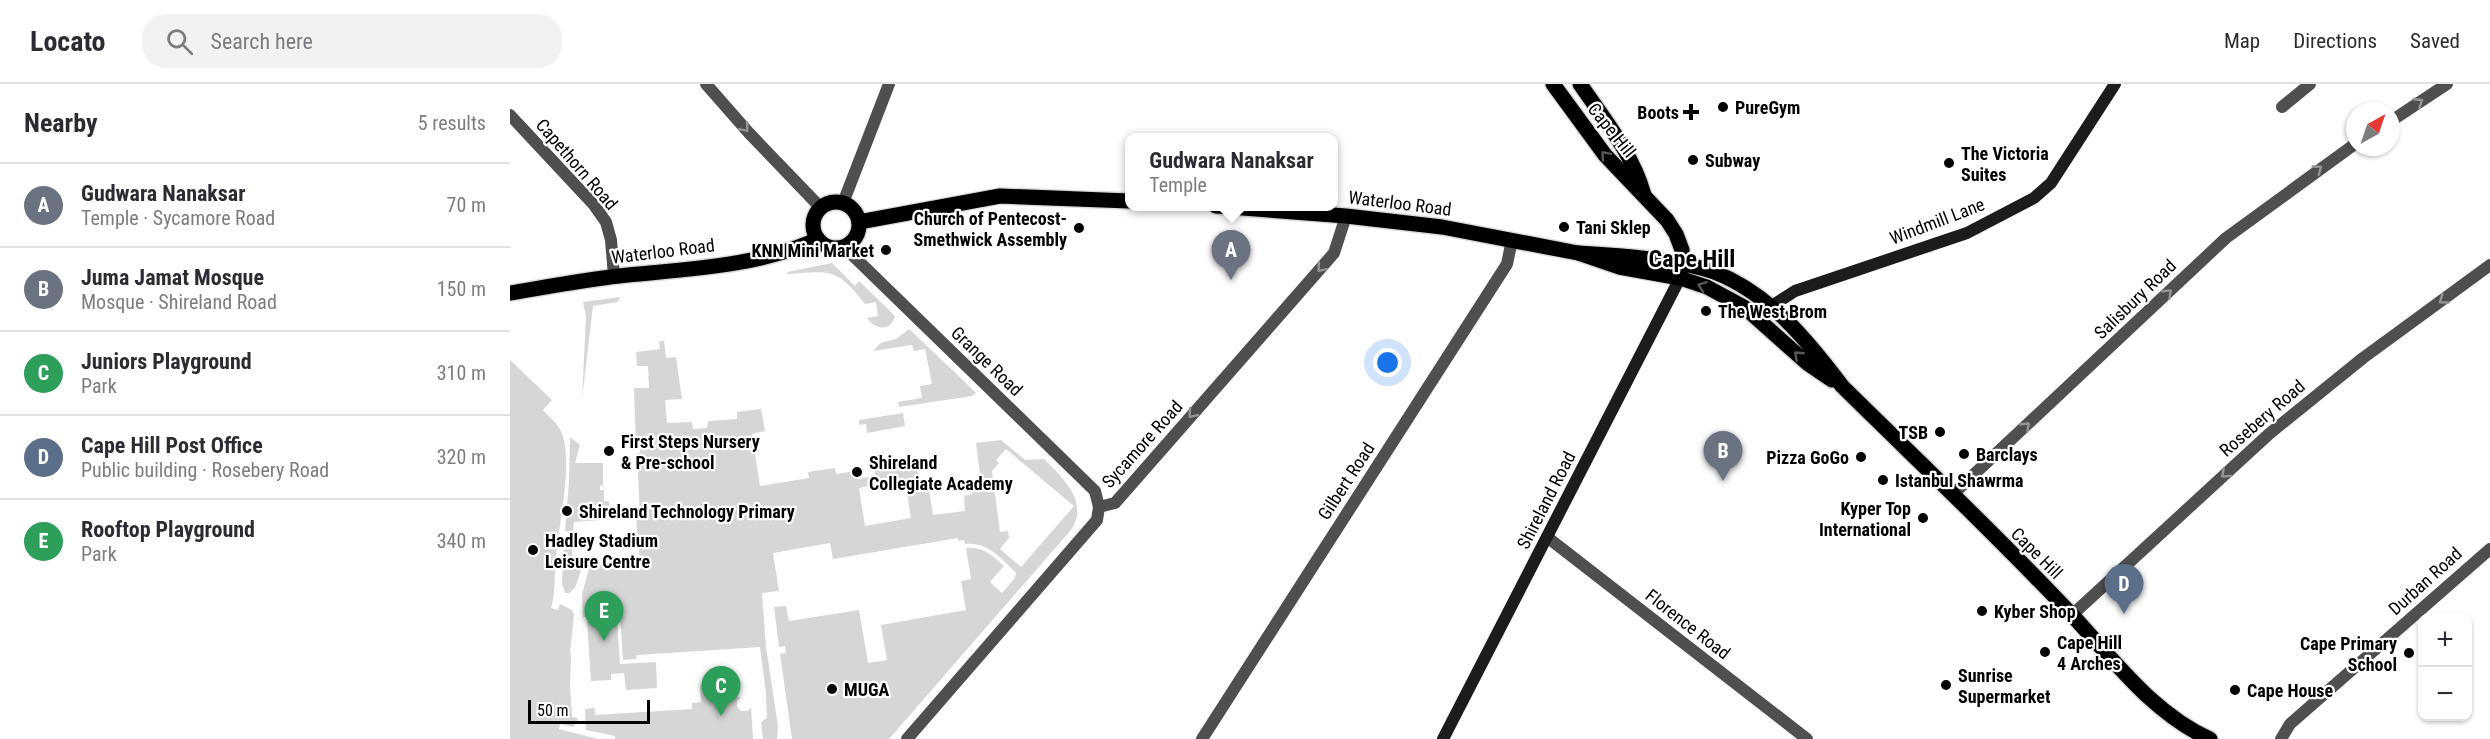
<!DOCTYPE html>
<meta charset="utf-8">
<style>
body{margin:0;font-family:"Roboto Condensed",sans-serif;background:#f2f2f3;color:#2b2b33}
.controls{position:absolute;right:18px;bottom:18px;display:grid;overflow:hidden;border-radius:12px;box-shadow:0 2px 4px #0004}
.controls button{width:54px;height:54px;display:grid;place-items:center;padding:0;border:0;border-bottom:2px solid #e1e1e2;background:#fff;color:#2b2b33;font:30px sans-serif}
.compass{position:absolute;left:1836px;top:18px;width:54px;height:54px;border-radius:50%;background:#fff;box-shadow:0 2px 4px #0004;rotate:40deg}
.scale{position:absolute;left:18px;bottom:15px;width:122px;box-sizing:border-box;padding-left:6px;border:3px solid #000;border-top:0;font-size:16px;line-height:21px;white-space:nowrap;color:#000;-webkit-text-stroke:4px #fff;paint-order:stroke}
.you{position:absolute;left:878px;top:279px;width:21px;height:21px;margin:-15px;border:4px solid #fff;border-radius:50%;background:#1a73e8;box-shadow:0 0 0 9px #1a73e833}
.badge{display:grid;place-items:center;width:39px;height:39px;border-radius:50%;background:#b45309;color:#fff;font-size:20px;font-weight:700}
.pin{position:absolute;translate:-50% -50px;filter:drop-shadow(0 2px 3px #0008)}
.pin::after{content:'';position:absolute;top:32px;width:21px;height:18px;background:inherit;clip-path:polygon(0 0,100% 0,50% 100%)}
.popup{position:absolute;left:615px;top:49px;width:213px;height:78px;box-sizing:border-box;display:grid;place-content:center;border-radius:12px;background:#fff;filter:drop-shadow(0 2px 4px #0005);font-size:20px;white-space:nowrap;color:#7c7c81}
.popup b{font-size:22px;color:#2b2b33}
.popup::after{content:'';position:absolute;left:50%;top:100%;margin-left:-12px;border:12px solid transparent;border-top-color:#fff}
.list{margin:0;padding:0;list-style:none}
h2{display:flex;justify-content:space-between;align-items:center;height:78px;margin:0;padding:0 24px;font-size:26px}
h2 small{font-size:20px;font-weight:400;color:#7c7c81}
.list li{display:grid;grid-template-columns:39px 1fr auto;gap:18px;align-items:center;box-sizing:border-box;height:84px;padding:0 24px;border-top:2px solid #e1e1e2}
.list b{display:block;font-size:22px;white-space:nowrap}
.list p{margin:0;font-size:20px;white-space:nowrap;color:#7c7c81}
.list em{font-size:20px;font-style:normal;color:#7c7c81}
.icon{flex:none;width:33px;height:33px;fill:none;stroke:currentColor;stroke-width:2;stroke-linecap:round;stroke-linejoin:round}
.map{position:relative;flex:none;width:1980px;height:655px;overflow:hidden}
header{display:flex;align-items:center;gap:36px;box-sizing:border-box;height:84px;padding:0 30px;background:#fff;border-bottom:2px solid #e1e1e2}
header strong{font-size:28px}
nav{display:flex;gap:33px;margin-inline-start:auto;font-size:21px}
.search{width:420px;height:54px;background:#f2f2f3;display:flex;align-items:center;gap:15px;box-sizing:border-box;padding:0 21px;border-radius:24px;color:#7c7c81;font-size:22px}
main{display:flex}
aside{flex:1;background:#fff}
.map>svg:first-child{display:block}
.green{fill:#d6d6d6;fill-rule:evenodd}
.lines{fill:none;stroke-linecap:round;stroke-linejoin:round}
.primary-casing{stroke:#dbdbdb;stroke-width:18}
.minor{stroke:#4f4f4f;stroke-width:12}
.secondary{stroke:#1c1c1c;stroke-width:12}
.primary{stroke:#000;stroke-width:15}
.oneway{stroke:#959595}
.oneway2{stroke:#595959}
.poi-dot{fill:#000;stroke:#fff;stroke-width:2}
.labels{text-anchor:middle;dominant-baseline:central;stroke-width:4.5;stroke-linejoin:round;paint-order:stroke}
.poi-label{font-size:18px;font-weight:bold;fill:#000;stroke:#fff;text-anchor:start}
.street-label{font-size:18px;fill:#000;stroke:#fff}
.district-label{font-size:24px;font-weight:bold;fill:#000;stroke:#fff}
</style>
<header>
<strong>Locato</strong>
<div class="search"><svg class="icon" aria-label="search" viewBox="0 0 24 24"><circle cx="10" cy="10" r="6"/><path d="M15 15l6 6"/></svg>Search here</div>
<nav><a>Map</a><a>Directions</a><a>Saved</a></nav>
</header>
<main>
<aside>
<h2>Nearby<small>5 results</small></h2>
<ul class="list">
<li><span class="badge" style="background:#6b7280">A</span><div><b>Gudwara Nanaksar</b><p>Temple · Sycamore Road</p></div><em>70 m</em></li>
<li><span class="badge" style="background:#6b7280">B</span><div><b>Juma Jamat Mosque</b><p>Mosque · Shireland Road</p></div><em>150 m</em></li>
<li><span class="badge" style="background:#2e9e5b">C</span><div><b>Juniors Playground</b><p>Park</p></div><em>310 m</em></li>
<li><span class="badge" style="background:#5c6f8a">D</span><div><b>Cape Hill Post Office</b><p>Public building · Rosebery Road</p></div><em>320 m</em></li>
<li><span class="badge" style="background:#2e9e5b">E</span><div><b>Rooftop Playground</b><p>Park</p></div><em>340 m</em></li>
</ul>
</aside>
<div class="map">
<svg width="1980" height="655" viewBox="0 0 1980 655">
<rect width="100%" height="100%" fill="#fff"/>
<g class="green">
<path d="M 322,179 L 345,202 L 349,197 L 385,232 C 381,248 365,246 357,234 L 368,232 L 366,218 L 355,220 C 327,183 320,187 278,190 L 277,188 Z"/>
<path d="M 110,213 L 108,218 L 83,222 L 72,315 L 76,233 L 73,218 Z"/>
<path d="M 399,245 L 457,300 L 466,309 L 462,312 L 389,323 L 388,318 L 412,314 L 410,302 L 422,300 L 415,265 L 404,267 L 402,261 L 363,267 L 371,259 L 386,255 Z"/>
<path d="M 149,257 L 154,257 L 156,274 L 166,273 L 172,315 L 155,316 L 157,339 L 182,338 L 183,345 L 197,344 L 198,337 L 227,335 L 227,328 L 251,325 L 255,347 L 242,350 L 250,402 L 299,394 L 298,388 L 325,384 L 326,390 L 345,387 L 347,395 L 365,392 L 364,384 L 406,377 L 411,407 L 419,406 L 423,431 L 455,427 L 454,412 L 462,410 L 461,403 L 452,405 L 452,401 L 471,398 L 466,359 L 491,356 L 515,376 L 534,375 C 552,393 580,418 561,446 L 379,655 L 282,655 L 270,570 L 276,569 L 275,562 L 269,563 L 264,523 L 276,522 L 279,537 L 349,526 L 358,579 L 377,576 L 371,541 L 456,526 L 451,497 L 461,495 L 456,464 C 473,462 482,471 494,482 L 480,498 L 492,509 L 505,494 L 506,489 C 491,474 478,458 455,460 L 454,456 L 449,457 L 448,454 L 323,475 L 320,459 L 263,469 L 269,507 L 252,509 L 256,563 L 268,642 L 267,655 L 253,655 L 251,638 L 257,634 L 256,610 L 250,563 L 127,571 L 126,575 L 113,576 L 110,531 L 73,533 L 72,510 L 80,481 L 130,478 L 126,434 L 130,433 L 127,369 L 130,369 L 130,363 L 126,363 L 124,304 L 139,304 L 138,282 L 127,282 L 126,268 L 150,265 ZM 496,365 L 564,422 L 511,483 L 490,465 L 499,454 L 498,447 L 490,448 L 482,387 L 489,379 L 486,376 ZM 395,395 L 401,434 L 355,442 L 349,404 Z"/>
<path d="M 0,276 L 42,316 L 33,326 C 40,334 50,341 53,352 C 62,387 49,437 46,473 C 44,491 46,507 41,524 L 48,526 L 50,520 L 62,526 L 64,530 L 60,568 L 61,572 L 60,601 L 62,633 L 68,634 L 67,638 L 63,643 L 50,640 L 49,645 L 88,655 L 0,655 Z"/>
<path d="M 393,329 L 395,342 L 357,349 L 356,340 L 349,341 L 349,336 Z"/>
<path d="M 60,353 L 70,361 L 65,379 L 93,379 L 93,401 L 90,402 L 90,406 L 94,406 L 94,417 L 99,417 L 99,425 L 106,431 L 106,435 L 64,438 L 63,449 L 55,447 L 59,397 Z"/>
<path d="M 54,456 L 63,456 L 62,473 L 76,472 L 65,504 L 59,509 L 55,509 L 52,499 Z"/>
<path d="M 107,535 L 110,580 L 146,578 L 147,604 L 116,606 L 114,589 L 101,590 L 101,596 L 81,597 L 77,537 Z"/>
<path d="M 190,601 L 198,601 L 198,615 L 231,613 L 227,617 L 227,623 L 231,627 L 238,627 L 241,623 L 243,655 L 105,655 L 105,652 L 76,646 L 75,625 L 85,624 L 85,631 L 182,625 L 182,619 L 191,618 Z"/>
</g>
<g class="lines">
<g class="primary-casing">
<g id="primary">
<path d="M 1043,0 L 1095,71 L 1157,136 L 1166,150 L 1172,166 L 1170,191"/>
<path d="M 1070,0 C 1094,35 1123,70 1134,111"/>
<circle cx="326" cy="141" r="23"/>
<path d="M 706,122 L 836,132 L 932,143 L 1068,169 L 1109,183 L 1170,194 L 1197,203 L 1234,223 L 1297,279 L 1322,296"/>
<path d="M 349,138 L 490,112 L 619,117"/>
<path d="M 1068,169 C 1106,171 1168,175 1204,188 C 1259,209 1298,257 1332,302 C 1409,378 1488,452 1562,531 C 1603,575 1643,630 1700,655"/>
<path d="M 0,209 C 36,203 73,196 109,192 C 176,185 247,183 308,155"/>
</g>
</g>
<g class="minor">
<path d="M 196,0 L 239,49 L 311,124"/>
<path d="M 1772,23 L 1800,0"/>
<path d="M 0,31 L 84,121 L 96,138 L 101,156 L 104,192"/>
<path d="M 1881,37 L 1937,0"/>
<path d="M 333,119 L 379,0"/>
<path d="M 333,162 L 585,407 L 589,423 L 587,436 L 397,655"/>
<path d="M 1442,411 L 1716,154 L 1845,60"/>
<path d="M 589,423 L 605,419 L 824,169 L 836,132"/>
<path d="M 1037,453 L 1297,655"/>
<path d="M 1562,531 L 1759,350 L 1853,274 L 1980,181"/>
<path d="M 692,655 L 997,180 L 1002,156"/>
<path d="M 1771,655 L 1780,640 L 1980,465"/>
</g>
<g class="secondary">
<path d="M 1248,234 L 1260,223 L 1285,207 L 1457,149 L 1524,114 L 1541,99 L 1605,0"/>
<path d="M 933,655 L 1170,194"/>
</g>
<use href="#primary" class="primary"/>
</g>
<defs><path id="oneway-chevron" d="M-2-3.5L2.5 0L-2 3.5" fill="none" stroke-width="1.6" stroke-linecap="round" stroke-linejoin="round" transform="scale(1.5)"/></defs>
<g class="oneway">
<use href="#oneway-chevron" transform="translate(1909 18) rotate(-33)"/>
<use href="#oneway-chevron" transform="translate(235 44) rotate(49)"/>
<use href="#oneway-chevron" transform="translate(1808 85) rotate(-36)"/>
<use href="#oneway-chevron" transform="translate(811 184) rotate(131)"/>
<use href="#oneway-chevron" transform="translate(1658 209) rotate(-44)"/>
<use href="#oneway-chevron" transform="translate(1933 216) rotate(144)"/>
<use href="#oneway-chevron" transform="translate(682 330) rotate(131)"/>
<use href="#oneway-chevron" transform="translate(1516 342) rotate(-43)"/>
<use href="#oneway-chevron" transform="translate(1715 390) rotate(138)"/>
</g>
<g class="oneway2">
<use href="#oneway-chevron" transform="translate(1095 71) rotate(-130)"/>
<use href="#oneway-chevron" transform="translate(1192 202) rotate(-160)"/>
<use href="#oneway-chevron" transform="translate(1288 271) rotate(-137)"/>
</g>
<g class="poi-dot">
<circle cx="1213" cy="23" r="6"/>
<path d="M1178 19h6v6h6v6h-6v6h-6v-6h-6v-6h6z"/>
<circle cx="1183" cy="76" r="6"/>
<circle cx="1439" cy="79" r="6"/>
<circle cx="1054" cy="143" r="6"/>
<circle cx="569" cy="144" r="6"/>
<circle cx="376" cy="166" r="6"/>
<circle cx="1196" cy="227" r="6"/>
<circle cx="1430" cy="348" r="6"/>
<circle cx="99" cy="367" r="6"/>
<circle cx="1454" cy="370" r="6"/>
<circle cx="1351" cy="373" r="6"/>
<circle cx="347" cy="388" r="6"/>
<circle cx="1373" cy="396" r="6"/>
<circle cx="57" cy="427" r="6"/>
<circle cx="1413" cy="434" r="6"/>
<circle cx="23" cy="466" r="6"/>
<circle cx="1472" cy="527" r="6"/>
<circle cx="1535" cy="568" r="6"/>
<circle cx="1899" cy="569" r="6"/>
<circle cx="1436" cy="601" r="6"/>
<circle cx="322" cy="605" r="6"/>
<circle cx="1725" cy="606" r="6"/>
</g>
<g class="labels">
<g class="poi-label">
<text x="1225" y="23">PureGym</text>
<text x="1169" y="28" text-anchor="end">Boots</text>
<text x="1451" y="69">The Victoria<tspan x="1451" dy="21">Suites</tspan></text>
<text x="1195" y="76">Subway</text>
<text x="557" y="134" text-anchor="end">Church of Pentecost-<tspan x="557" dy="21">Smethwick Assembly</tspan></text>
<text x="1066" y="143">Tani Sklep</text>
<text x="364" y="166" text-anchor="end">KNN Mini Market</text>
<text x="1208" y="227">The West Brom</text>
<text x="1418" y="348" text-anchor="end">TSB</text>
<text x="111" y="357">First Steps Nursery<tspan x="111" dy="21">&amp; Pre-school</tspan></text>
<text x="1466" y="370">Barclays</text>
<text x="1339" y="373" text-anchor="end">Pizza GoGo</text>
<text x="359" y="378">Shireland<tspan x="359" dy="21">Collegiate Academy</tspan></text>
<text x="1385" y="396">Istanbul Shawrma</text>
<text x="1401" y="424" text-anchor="end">Kyper Top<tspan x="1401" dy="21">International</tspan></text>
<text x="69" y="427">Shireland Technology Primary</text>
<text x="35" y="456">Hadley Stadium<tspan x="35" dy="21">Leisure Centre</tspan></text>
<text x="1484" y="527">Kyber Shop</text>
<text x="1547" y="558">Cape Hill<tspan x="1547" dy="21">4 Arches</tspan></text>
<text x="1887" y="559" text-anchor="end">Cape Primary<tspan x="1887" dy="21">School</tspan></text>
<text x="1448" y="591">Sunrise<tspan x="1448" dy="21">Supermarket</tspan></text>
<text x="334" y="605">MUGA</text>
<text x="1737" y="606">Cape House</text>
</g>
<g class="street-label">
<text transform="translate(1102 46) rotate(51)">Cape Hill</text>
<text transform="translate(67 80) rotate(49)">Capethorn Road</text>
<text transform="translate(890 119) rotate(7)">Waterloo Road</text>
<text transform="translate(1427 137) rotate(-21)">Windmill Lane</text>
<text transform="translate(153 167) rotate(-7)">Waterloo Road</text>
<text transform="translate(1625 215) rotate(-44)">Salisbury Road</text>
<text transform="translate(477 277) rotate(44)">Grange Road</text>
<text transform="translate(1752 334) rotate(-41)">Rosebery Road</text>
<text transform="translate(632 360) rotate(-48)">Sycamore Road</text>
<text transform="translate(836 397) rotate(-57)">Gilbert Road</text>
<text transform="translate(1036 416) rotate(-63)">Shireland Road</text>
<text transform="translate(1527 469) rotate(45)">Cape Hill</text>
<text transform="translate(1915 497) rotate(-42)">Durban Road</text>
<text transform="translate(1178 540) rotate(38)">Florence Road</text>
</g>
<g class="district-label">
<text x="1182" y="175">Cape Hill</text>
</g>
</g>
</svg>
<div class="controls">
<button>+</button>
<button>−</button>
</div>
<svg class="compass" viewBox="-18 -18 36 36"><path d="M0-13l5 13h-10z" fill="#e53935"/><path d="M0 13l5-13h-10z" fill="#7c7c81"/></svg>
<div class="scale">50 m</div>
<div class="you"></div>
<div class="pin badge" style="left:721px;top:196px;background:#6b7280">A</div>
<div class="popup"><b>Gudwara Nanaksar</b>Temple</div>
<div class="pin badge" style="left:1213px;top:397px;background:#6b7280">B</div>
<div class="pin badge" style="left:211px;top:632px;background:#2e9e5b">C</div>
<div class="pin badge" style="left:1614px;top:530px;background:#5c6f8a">D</div>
<div class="pin badge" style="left:94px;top:557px;background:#2e9e5b">E</div>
</div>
</main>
